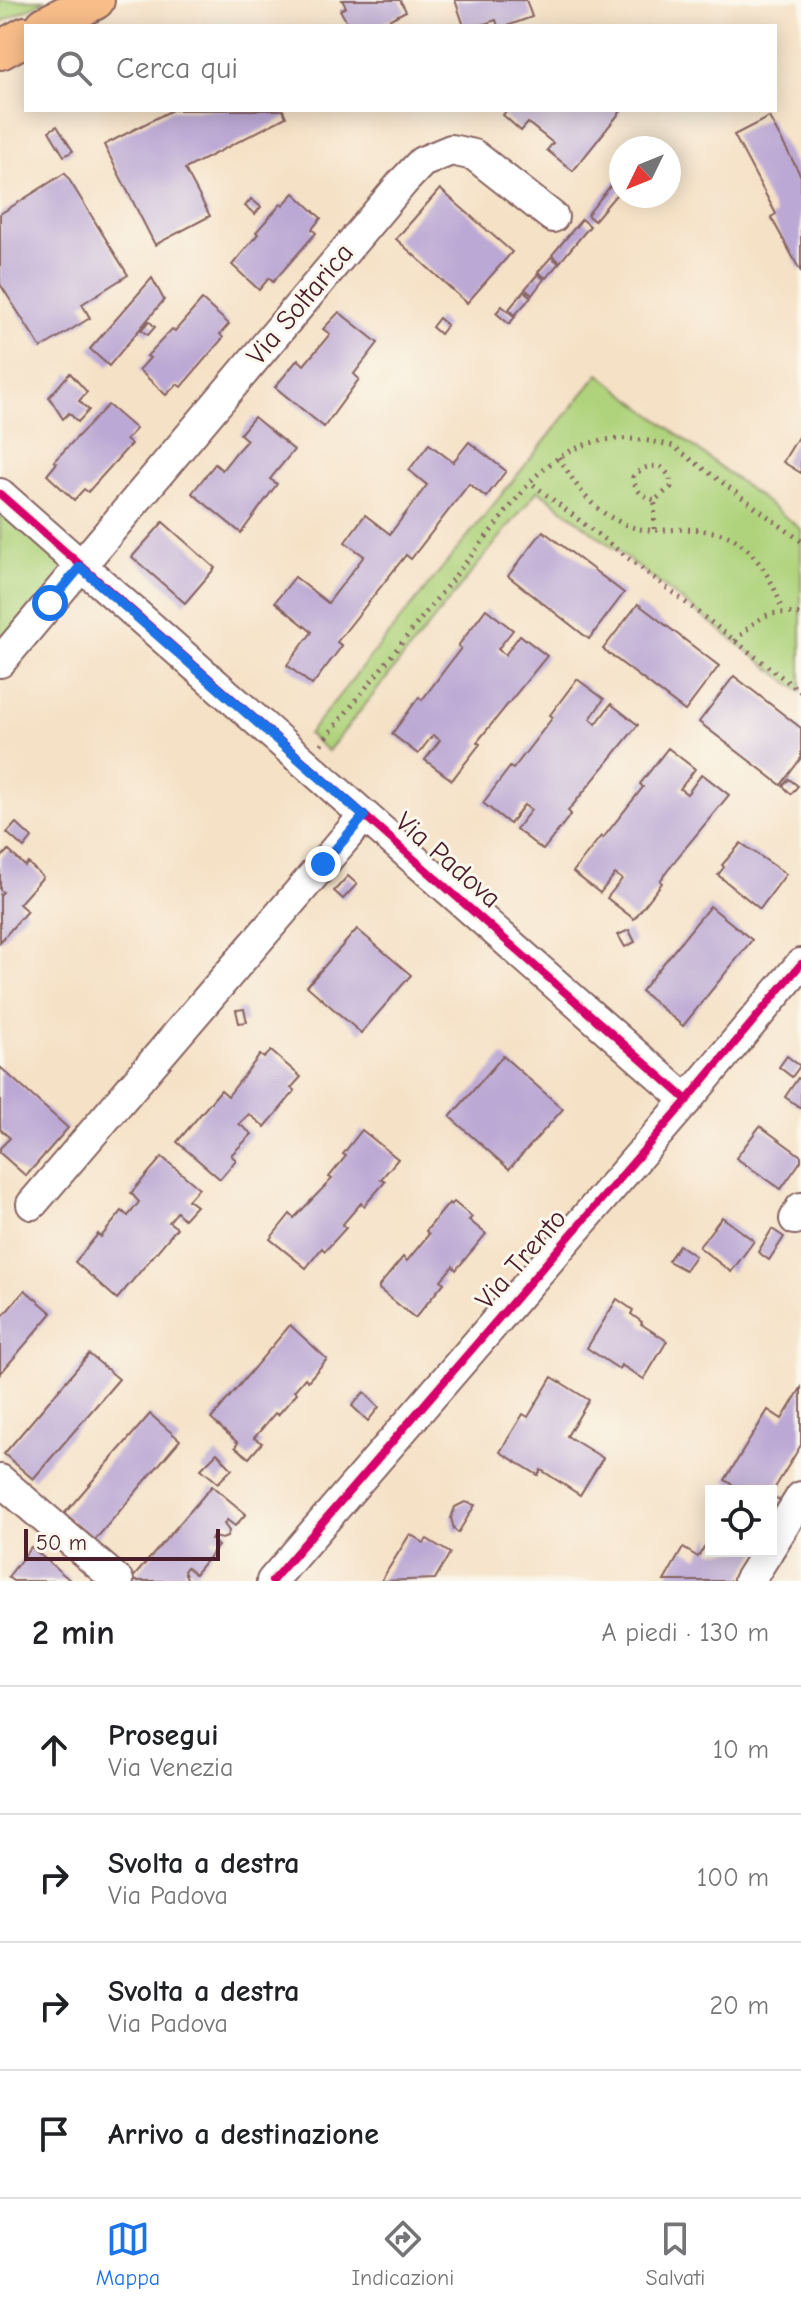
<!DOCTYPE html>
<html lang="it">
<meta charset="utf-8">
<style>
body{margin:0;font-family:"Comic Neue",sans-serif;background:#f2f2f2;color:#202124}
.controls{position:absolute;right:24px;bottom:24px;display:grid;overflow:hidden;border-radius:0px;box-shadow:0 4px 20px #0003}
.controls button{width:72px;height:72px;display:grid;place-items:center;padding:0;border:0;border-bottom:2px solid #e0e0e0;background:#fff;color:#202124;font:40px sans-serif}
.compass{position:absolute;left:609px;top:136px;width:72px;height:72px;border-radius:50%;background:#fff;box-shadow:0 4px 20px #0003;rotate:227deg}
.scale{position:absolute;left:24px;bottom:20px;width:196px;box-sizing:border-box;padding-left:8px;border:4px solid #4a1f2b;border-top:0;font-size:22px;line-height:28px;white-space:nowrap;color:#4a1f2b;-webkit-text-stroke:6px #fbf7ec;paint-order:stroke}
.stop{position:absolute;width:24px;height:24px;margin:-18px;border:6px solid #1a73e8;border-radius:50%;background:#fff}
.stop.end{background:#1a73e8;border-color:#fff;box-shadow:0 2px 8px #0008}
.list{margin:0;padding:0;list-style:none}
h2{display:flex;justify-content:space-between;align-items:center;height:104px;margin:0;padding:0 32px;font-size:34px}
h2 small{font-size:26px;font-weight:400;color:#757577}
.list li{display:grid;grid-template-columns:52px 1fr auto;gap:24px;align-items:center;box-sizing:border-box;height:128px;padding:0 32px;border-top:2px solid #e0e0e0}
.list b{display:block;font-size:30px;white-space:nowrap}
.list p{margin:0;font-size:26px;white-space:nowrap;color:#757577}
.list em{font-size:26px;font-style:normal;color:#757577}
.icon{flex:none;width:44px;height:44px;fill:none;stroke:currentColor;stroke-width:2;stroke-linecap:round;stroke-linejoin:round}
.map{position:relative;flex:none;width:801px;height:1581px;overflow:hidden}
.search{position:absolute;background:#fff;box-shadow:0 4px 20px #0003;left:24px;right:24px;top:24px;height:88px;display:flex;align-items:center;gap:20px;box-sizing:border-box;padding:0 28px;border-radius:0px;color:#757577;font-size:30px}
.sheet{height:616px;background:#fff}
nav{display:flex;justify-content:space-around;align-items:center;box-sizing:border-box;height:112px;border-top:2px solid #e0e0e0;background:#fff;font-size:22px;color:#757577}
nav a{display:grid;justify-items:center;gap:4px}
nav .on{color:#1a73e8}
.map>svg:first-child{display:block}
.green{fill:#afd37c;stroke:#7c7954;stroke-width:2}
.building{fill:#bca8d4}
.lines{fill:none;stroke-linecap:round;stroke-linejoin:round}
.minor-casing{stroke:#866361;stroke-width:34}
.major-casing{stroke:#866361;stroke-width:42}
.path{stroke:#866361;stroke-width:5;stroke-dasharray:2 6;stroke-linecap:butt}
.minor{stroke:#fff;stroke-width:30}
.major{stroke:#f8bd89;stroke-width:38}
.cycleway-casing{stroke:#fbf7ec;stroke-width:13}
.cycleway{stroke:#d6006c;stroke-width:8}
.route{stroke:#1a73e8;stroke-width:10}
.labels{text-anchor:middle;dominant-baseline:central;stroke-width:6;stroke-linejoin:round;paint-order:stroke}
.street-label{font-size:28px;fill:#4a1f2b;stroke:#fbf7ec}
</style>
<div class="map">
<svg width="801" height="1581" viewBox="0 0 801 1581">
<rect width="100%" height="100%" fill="#fbf7ec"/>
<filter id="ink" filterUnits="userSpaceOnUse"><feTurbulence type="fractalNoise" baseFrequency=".0125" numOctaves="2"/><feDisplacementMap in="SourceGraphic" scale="16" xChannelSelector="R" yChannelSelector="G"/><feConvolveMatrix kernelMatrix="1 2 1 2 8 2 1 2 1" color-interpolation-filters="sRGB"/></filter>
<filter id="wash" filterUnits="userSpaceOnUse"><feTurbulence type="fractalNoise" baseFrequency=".006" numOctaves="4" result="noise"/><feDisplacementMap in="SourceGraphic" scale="32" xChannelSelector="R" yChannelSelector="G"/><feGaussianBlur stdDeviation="1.8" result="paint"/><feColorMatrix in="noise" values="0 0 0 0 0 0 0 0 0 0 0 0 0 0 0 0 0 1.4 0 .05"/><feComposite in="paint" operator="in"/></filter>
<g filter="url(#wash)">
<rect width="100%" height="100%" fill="#f5e1c6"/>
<g class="green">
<path d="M 0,0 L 46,0 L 0,23 Z"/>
<path d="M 599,374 L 801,529 L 801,692 L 538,490 L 328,751 L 308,734 Z"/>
<path d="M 0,494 L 80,567 L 0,662 Z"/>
</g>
<g id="blocks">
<g class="building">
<path d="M 342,0 L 400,0 L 406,11 L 377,26 L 349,26 L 340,10 L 346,7 Z"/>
<path d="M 455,0 L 526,0 L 532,17 L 507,26 L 498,26 L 496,20 L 478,26 L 464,26 Z"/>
<path d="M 172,110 L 283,110 L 286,117 L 185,169 L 210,216 L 155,245 L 104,145 Z"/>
<path d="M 507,110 L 622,110 L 573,171 L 547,150 L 553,143 L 528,123 L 521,131 L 503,115 Z"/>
<path d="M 769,117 L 801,176 L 801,272 L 771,217 L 776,214 L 734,135 Z"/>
<path d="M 57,126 L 73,151 L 64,156 L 49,131 Z"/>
<path d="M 65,173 L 128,275 L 82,304 L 90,318 L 41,348 L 0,284 L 0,214 Z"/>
<path d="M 616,179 L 621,183 L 621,189 L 594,221 L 587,215 Z"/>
<path d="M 440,189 L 512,252 L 467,303 L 396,239 Z"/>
<path d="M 294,193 L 321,218 L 312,229 L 316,233 L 273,282 L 269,278 L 259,290 L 232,265 L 258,234 L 256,232 L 281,204 L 283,205 Z"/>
<path d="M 251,199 L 261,207 L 255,214 L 245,206 Z"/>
<path d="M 582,219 L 590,226 L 560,262 L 552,255 Z"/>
<path d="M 551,257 L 559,263 L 546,278 L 538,272 Z"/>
<path d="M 538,274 L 544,279 L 532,295 L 525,289 Z"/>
<path d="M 152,278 L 164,300 L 109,366 L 90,349 Z"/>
<path d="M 524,291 L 531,297 L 515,315 L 509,309 Z"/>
<path d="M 202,300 L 229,324 L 220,334 L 223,338 L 181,387 L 177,384 L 166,395 L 139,370 L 150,358 L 147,356 L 172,329 L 175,331 Z"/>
<path d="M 502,306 L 515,317 L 509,324 L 496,313 Z"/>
<path d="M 339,312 L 378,343 L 354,374 L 359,379 L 324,427 L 275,387 L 298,359 L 304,365 L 320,346 L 330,334 L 323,329 Z"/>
<path d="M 439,318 L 447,325 L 440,334 L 432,327 Z"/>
<path d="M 149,321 L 155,327 L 148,335 L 141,330 Z"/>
<path d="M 70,373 L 87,392 L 79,401 L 89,410 L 78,422 L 69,413 L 63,419 L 49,397 Z"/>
<path d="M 108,405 L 136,429 L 126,440 L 131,444 L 88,492 L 84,489 L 74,500 L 47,475 L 57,463 L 54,461 Z"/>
<path d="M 254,417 L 294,450 L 270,479 L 277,484 L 241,533 L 192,493 L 215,464 L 222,470 L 238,450 L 247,440 L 240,434 Z"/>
<path d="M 801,432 L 801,473 L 783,462 Z"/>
<path d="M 469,442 L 506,471 L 486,497 L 469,484 L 411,559 L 406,555 L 337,642 L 342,646 L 312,685 L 287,665 L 312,632 L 275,602 L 295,577 L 328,603 L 364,556 L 345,542 L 365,515 L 390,534 L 427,485 L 409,470 L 429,444 L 453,462 Z"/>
<path d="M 163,522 L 215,568 L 185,603 L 132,557 Z"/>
<path d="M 543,531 L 624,593 L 589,639 L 508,576 Z"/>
<path d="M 638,604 L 719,666 L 685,711 L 603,649 Z"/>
<path d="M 486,609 L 513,630 L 498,649 L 505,655 L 520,635 L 547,656 L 477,742 L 480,744 L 452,780 L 425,760 L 440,740 L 433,735 L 418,754 L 392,734 L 419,697 L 422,700 L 461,648 L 458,646 Z"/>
<path d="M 734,676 L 801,728 L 801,758 L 781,785 L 699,722 Z"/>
<path d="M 577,679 L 604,699 L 590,719 L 596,724 L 611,704 L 638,725 L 568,811 L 571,814 L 543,850 L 516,829 L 531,810 L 524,805 L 510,824 L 483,803 L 510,767 L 513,769 L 553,717 L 550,715 Z"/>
<path d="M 668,748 L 695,769 L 680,789 L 687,794 L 702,774 L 729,795 L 677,858 L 660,881 L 662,883 L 634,919 L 607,898 L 622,879 L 615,874 L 600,893 L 573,872 L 601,836 L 603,838 L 643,787 L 640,784 Z"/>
<path d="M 789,779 L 798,786 L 791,794 L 783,786 Z"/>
<path d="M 16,823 L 32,838 L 24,848 L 7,833 Z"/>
<path d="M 741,843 L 786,874 L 760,909 L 718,875 L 724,867 L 722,865 Z"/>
<path d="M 8,850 L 25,866 L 28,863 L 43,877 L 19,904 L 27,911 L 0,942 L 0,895 L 3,892 L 0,890 L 0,859 Z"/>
<path d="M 348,876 L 357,884 L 343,899 L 334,891 Z"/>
<path d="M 710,906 L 752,940 L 683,1026 L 641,991 Z"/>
<path d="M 357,929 L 411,975 L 361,1033 L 307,986 Z"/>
<path d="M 629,930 L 635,942 L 625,947 L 618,935 Z"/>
<path d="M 244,1009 L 247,1022 L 239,1023 L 236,1010 Z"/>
<path d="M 271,1051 L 301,1077 L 291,1088 L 295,1091 L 265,1127 L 249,1114 L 239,1124 L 252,1134 L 231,1155 L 236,1160 L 220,1179 L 177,1142 L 221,1090 L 228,1096 L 260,1055 L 264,1058 Z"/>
<path d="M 503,1056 L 563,1109 L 509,1169 L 450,1117 Z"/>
<path d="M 787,1056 L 800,1066 L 792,1077 L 779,1067 Z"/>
<path d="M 0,1067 L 68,1128 L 26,1176 L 0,1153 L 0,1148 L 10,1138 L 0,1129 Z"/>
<path d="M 798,1078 L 801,1080 L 801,1108 L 785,1097 Z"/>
<path d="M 760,1126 L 801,1156 L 801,1161 L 781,1189 L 736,1158 Z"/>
<path d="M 362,1130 L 398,1159 L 381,1179 L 385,1182 L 364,1206 L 361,1203 L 342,1225 L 346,1228 L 325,1251 L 322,1248 L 306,1268 L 270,1239 L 290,1214 L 294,1218 L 332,1179 L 329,1177 L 346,1156 L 343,1154 Z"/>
<path d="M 162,1157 L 199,1188 L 188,1200 L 196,1206 L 184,1219 L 177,1212 L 169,1222 L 177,1228 L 117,1299 L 75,1262 L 98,1234 L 101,1237 L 122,1211 L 128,1216 L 139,1202 L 131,1193 Z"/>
<path d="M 454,1202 L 472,1217 L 469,1220 L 486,1234 L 456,1270 L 453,1266 L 441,1280 L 444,1283 L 415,1318 L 379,1289 L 379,1286 L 403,1257 L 407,1261 L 429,1234 L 426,1231 L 449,1203 L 451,1205 Z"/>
<path d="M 722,1217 L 754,1241 L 731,1272 L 699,1247 Z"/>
<path d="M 772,1229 L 784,1237 L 769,1260 L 758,1252 Z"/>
<path d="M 679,1245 L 695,1256 L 685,1270 L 668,1261 Z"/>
<path d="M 25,1290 L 52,1313 L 0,1374 L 0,1319 Z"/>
<path d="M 617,1299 L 633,1310 L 631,1314 L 642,1322 L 641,1324 L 667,1341 L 644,1379 L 621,1365 L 619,1369 L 587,1348 Z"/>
<path d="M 290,1325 L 327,1359 L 308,1381 L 305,1378 L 294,1391 L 297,1393 L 278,1415 L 275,1413 L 254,1438 L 262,1443 L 249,1458 L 235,1447 L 238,1443 L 211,1419 Z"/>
<path d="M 89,1354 L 119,1379 L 33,1479 L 4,1454 Z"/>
<path d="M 552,1377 L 589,1400 L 567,1436 L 603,1458 L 580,1495 L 541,1470 L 538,1475 L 500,1452 L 523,1414 L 528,1417 Z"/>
<path d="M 801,1388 L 801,1445 L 773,1491 L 738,1491 L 740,1489 L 725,1480 L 768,1410 L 782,1419 Z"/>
<path d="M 364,1392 L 379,1407 L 368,1421 L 352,1406 Z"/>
<path d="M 150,1414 L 180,1440 L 95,1540 L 64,1514 Z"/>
<path d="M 217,1453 L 232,1469 L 218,1483 L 201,1469 Z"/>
<path d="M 212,1486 L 246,1514 L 235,1526 L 227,1520 L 224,1524 L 229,1531 L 227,1537 L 222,1539 L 213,1537 L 211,1539 L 218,1546 L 195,1574 L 187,1567 L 184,1571 L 188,1581 L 130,1581 Z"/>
<path d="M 771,1495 L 786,1504 L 771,1528 Z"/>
<path d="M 465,1502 L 475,1505 L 458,1533 L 454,1529 L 451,1518 L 455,1507 Z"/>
<path d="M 410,1534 L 424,1543 L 427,1539 L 450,1553 L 435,1579 L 381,1581 Z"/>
<path d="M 711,1536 L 711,1551 L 757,1551 L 739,1581 L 664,1581 L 683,1548 L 698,1557 Z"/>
<path d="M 31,1547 L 64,1575 L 71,1581 L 13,1581 L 8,1577 Z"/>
</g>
</g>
</g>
<g filter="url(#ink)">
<use href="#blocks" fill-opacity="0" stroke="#866361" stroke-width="2"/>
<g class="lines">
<g class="minor-casing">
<g id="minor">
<path d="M 0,494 L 687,1100"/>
<path d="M 0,662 L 403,182 L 422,162 L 451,150 L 474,155 L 553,217"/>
<path d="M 32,1204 L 364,816"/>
<path d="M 795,1219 L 801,1208"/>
<path d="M 0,1480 L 118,1581"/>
<path d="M 771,1546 L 801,1497"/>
<path d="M 272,1581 L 687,1100 L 801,964"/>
<path d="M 749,1581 L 768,1551"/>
</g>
</g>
<g class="major-casing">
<g id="major">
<path d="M 45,26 L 95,0"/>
<path d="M 0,50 L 26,36"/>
</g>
</g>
<g class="path">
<path d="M 559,457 C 579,491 593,513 632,527 C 652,534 679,527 700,530 C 709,531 722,533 730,537 C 754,548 777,586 782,611"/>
<path d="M 654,529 L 655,500 L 671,487 L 670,476 L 660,466 C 647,466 641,468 633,477 C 635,490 642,497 655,500"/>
<path d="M 801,541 L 673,446 C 615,431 572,438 530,482 L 801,692"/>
<path d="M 735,641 C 758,618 767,608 801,615"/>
<path d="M 321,744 L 530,482"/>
</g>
<use href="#minor" class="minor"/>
<use href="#major" class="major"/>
<g class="cycleway-casing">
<g id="cycleway">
<path d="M 0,494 L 687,1100"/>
<path d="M 272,1581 L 687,1100 L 801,964"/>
</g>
</g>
<use href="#cycleway" class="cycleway"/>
</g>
</g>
<g class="lines" filter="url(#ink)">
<path class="route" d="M 50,603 L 80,567 L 364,816 L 323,864"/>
</g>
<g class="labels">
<g class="street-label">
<text transform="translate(300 304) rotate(-50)">Via Soltarica</text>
<text transform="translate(448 860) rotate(41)">Via Padova</text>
<text transform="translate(521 1259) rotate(-49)">Via Trento</text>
</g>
</g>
</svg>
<div class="controls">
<button><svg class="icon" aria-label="locate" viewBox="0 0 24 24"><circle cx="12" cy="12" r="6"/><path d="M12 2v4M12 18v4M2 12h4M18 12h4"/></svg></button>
</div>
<svg class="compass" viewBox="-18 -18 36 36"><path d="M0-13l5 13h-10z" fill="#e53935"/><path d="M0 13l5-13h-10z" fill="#757577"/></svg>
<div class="scale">50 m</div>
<div class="stop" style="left:50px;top:603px"></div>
<div class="stop end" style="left:323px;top:864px"></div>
<div class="search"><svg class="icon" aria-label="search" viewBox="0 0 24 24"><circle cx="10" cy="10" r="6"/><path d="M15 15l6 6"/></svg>Cerca qui</div>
</div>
<section class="sheet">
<h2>2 min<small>A piedi · 130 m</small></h2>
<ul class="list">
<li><svg class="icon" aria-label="ahead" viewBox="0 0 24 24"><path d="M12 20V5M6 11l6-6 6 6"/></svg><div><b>Prosegui</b><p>Via Venezia</p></div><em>10 m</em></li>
<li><svg class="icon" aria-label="right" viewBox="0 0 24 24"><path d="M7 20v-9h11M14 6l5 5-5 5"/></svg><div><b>Svolta a destra</b><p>Via Padova</p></div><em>100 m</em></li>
<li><svg class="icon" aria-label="right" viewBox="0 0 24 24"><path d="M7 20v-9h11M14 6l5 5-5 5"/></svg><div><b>Svolta a destra</b><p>Via Padova</p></div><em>20 m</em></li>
<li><svg class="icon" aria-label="arrive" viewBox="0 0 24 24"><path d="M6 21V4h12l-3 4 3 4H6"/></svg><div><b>Arrivo a destinazione</b></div></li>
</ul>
</section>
<nav>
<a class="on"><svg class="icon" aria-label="map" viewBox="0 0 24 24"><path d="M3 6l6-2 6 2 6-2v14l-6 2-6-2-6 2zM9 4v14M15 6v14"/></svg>Mappa</a>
<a><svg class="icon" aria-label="directions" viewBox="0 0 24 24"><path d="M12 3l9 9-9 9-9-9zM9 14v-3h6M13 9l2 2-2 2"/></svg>Indicazioni</a>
<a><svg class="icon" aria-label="saved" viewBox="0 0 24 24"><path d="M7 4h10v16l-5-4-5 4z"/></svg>Salvati</a>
</nav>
